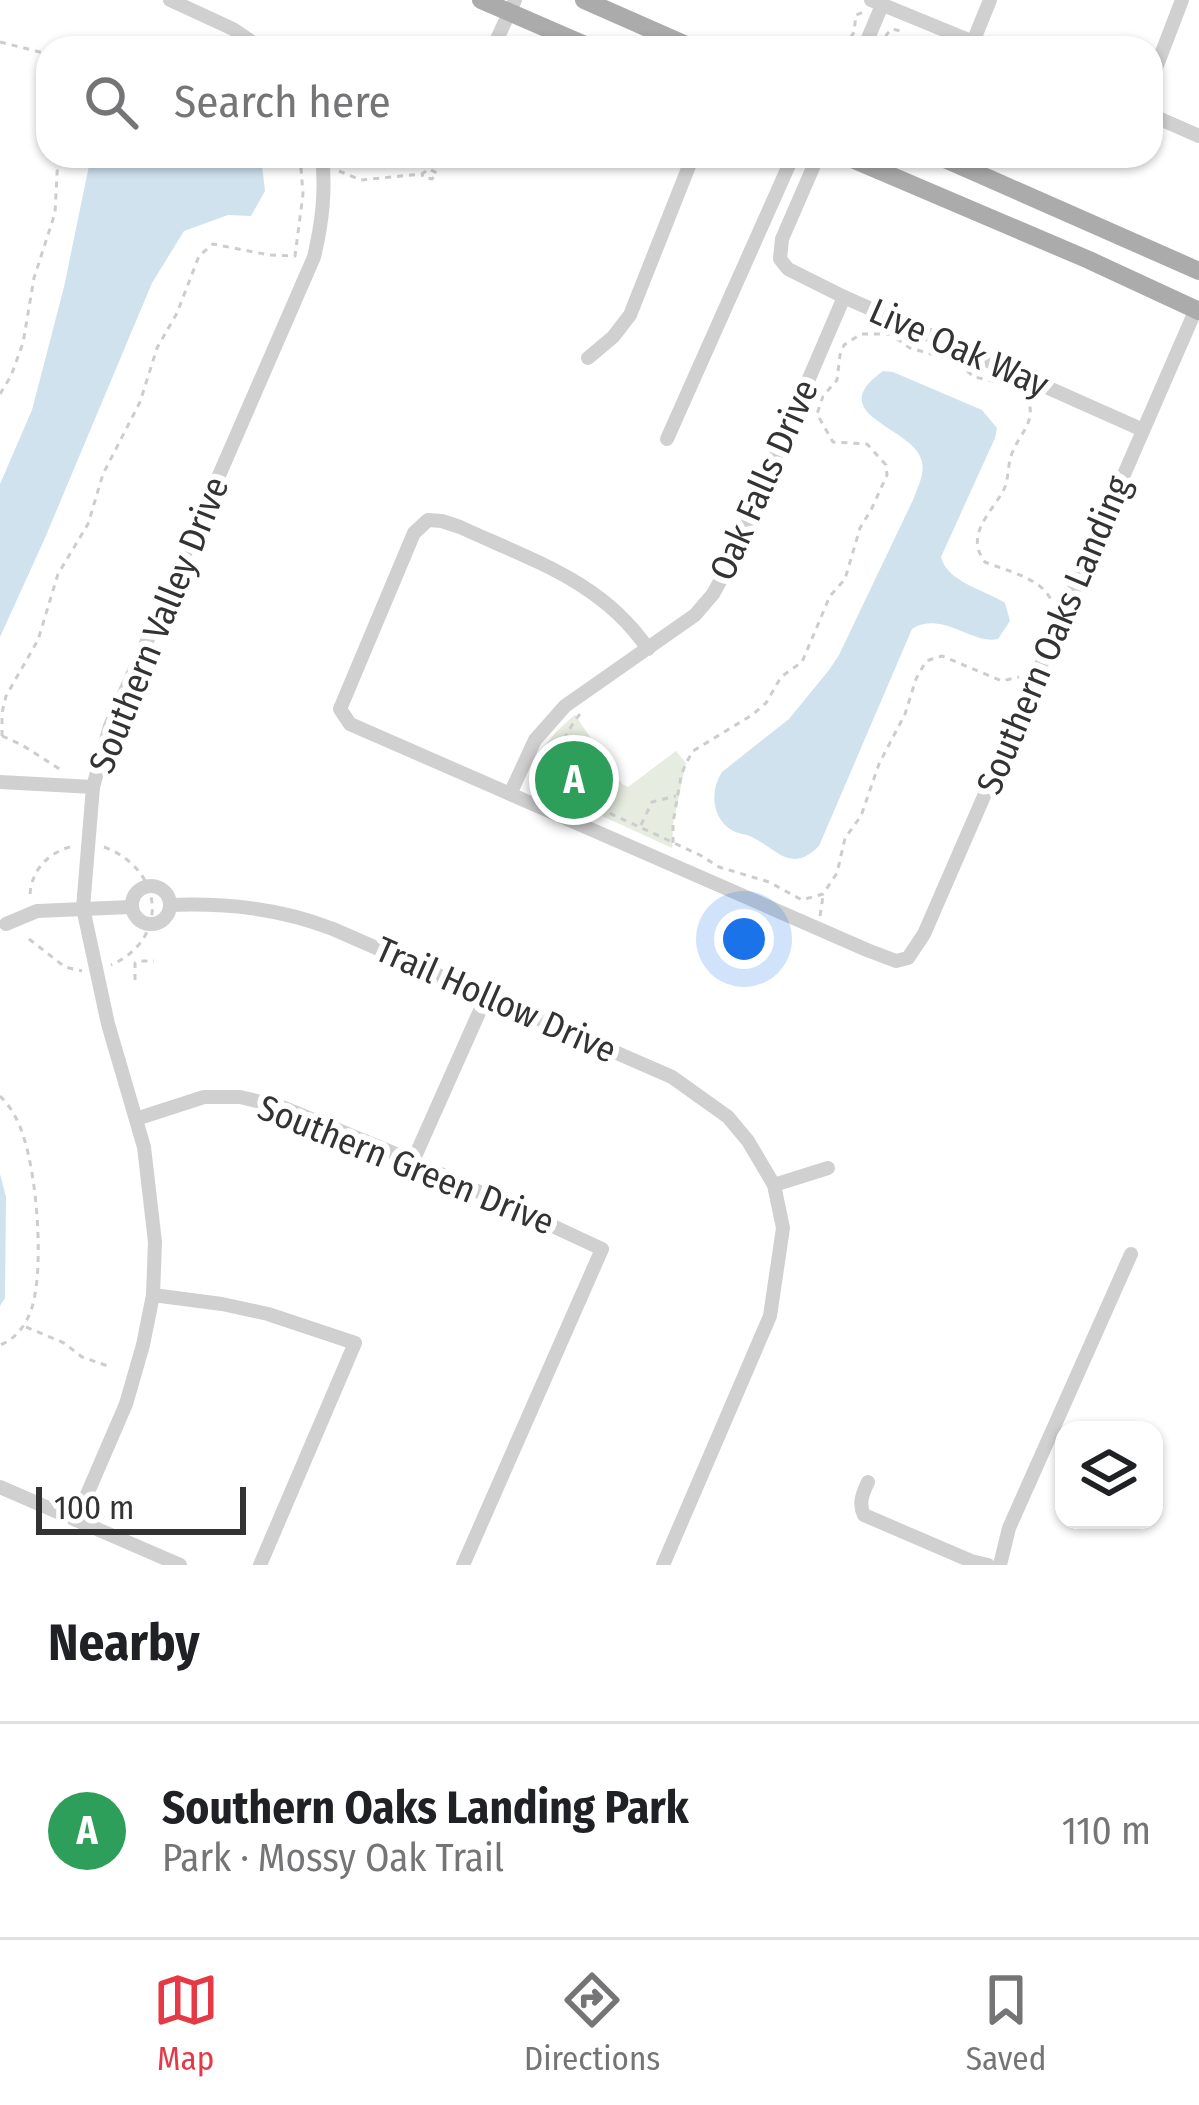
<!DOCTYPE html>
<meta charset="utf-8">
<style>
body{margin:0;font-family:"Fira Sans Condensed",sans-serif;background:#f2f2f2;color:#202124}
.controls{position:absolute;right:36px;bottom:36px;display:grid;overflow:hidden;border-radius:24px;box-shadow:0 3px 9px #0004}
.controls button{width:108px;height:108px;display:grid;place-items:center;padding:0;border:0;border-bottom:3px solid #e0e0e0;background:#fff;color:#202124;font:60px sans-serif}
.scale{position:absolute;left:36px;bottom:30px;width:210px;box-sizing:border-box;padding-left:12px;border:6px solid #333;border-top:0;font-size:33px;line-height:42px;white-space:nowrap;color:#333;-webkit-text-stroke:9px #fff;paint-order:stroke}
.you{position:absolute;left:744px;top:939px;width:42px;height:42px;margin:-30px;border:9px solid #fff;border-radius:50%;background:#1a73e8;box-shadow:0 0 0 18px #1a73e833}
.badge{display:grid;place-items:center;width:78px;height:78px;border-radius:50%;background:#e63946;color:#fff;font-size:39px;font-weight:700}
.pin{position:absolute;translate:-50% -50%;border:6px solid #fff;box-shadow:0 3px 12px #0006}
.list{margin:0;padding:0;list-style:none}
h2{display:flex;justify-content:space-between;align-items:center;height:156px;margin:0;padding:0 48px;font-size:51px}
h2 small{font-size:39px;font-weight:400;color:#757577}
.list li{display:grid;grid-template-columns:78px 1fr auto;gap:36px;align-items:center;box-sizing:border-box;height:216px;padding:0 48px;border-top:3px solid #e0e0e0}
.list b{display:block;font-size:45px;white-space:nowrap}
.list p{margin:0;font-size:39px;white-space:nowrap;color:#757577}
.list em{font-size:39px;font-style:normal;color:#757577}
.icon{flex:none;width:66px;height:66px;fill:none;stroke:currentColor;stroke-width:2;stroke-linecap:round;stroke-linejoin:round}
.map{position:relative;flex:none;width:1199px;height:1565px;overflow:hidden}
.search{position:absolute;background:#fff;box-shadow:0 3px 9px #0004;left:36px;right:36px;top:36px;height:132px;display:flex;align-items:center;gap:30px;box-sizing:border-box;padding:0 42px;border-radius:36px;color:#757577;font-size:45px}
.sheet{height:372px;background:#fff}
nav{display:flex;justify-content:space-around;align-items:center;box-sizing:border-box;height:168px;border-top:3px solid #e0e0e0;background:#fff;font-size:33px;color:#757577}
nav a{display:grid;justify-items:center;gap:6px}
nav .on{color:#e63946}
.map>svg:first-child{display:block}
.green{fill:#e6ecdf}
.water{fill:#cfe2ee}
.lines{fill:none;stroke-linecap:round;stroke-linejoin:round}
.path{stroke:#cdcdcd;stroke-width:3;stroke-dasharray:6 6;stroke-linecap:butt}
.minor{stroke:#d0d0d0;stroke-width:14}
.major{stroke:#ababab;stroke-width:18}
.labels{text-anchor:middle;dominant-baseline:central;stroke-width:12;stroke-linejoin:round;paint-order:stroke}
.street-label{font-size:36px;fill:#333;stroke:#fff}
</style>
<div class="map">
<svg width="1199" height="1565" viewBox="0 0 1199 1565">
<rect width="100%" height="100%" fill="#fff"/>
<path class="green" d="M 575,715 L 622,784 L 628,787 L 676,751 L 686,763 L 673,823 L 672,848 L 530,783 C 531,756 554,732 575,715 Z"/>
<g class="water">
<path d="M 91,156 L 261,157 L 265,191 L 251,216 L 228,215 L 184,231 L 152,283 L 45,538 L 0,637 L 0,484 L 32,410 L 64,287 Z"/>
<path d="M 883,371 L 893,372 L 982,410 L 997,428 L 995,438 L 941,557 C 947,582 985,590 1005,603 L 1010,621 L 998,639 C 972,645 942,610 912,629 L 819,846 C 791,874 778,850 752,837 C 746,834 739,834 733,831 C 711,818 710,791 722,772 L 789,719 L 829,670 L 839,655 L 913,500 C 917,489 925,474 922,462 C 916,427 820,416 883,371 Z"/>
<path d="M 0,1174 L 6,1197 L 5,1298 L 0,1306 Z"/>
</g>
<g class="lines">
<g class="path">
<path d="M 0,42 L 48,54"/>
<path d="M 707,42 L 722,48"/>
<path d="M 361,48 L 367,48"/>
<path d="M 845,48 L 854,32 L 856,15 L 866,11"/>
<path d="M 881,48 L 887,34 L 892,29 L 901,31"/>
<path d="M 339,171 L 361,180 L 422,174 L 429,169 L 437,173 L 432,179 L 423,177 L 422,174"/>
<path d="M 958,363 L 974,377 L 1003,383"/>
<path d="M 0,394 L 11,376 L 23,343 L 34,278 L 55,213 L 58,156"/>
<path d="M 1026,395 C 1039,422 1019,432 1011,456 C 1007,469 1009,482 1002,493 C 989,515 965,536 985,562 C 1007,571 1045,579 1052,603"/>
<path d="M 580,714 C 569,727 553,755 559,774 C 562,784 572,792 579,799 L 700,855 L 719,867 L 769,882 L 802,900 L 823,894 L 837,873 L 845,838 L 861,816 L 879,764 L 905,714 L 916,679 L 926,661 L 942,656 L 1002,681 L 1019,677"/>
<path d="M 2,736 L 2,713 L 6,696 L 38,640 L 58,574 L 88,524 L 103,474 L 140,402 L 157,348 L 177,313 L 199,256 L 213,244 L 269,255 L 295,256 L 303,194 L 300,156"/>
<path d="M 2,736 L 22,745 L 61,770"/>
<path d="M 531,783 L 569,772"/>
<path d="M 641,825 L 652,802 L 676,796"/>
<path d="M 673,843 L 673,823 L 681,776 L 686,763 L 693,751 L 752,715 L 766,703 L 781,677 L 802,662 L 830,596 L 845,579 L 860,528 L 871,510 L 887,475 L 886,465 L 867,444 L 833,442 L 817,414 L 823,396 L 837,380 L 840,355 L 844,345 L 861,334 L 890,334 L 910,348 L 938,356"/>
<path d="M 104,847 C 163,869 171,938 111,965"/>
<path d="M 30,894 C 32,869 49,852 73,846"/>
<path d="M 820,916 L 823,896"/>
<path d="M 29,939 L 65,967 L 82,971"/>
<path d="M 135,980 L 135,963 L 138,961 L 154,961"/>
<path d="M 0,1096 C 6,1102 12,1110 16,1118 C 36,1156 43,1251 35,1294 C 32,1315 21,1337 0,1345"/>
<path d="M 26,1327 L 64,1343 L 82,1357 L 108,1366"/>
</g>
<g class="minor">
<path d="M 170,0 L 233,29 L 261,48"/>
<path d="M 871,0 L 988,48"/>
<path d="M 973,42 L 990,0"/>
<path d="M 493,48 L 515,0"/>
<path d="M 864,48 L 882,5"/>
<path d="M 1151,81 L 1182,0"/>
<path d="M 1151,115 L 1199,136"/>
<path d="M 818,156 L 782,239 L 780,259 L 788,269 L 844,297 L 1143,430"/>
<path d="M 588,358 L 613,337 L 630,315 L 693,156"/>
<path d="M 667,439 L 793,156"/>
<path d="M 648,649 C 602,581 531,560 460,527 L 442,521 L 428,520 L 414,533 L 340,709 L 350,724 L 867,950 L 896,961 L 908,958 L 924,934 L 1196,309"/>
<path d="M 0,782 L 93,787"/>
<path d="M 510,794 L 535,740 L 565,706 L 695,615 L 713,594 L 729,565 L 844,297"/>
<circle cx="151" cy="905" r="19"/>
<path d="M 170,905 C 227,903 279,908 333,929 L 672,1077 L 728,1117 L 748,1141 L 774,1185 L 783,1228 L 770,1316 L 663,1565"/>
<path d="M 6,924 L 37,911 L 131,907"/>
<path d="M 136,1119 L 204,1097 L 240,1097 L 282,1107 L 413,1161 L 602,1249 L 463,1565"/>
<path d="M 413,1161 L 486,997"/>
<path d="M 774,1185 L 828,1168"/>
<path d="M 153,1295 L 222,1304 L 268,1314 L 355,1343 L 260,1565"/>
<path d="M 868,1482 C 863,1493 858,1503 864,1515 L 971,1561 L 988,1565"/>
<path d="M 0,1487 L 180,1565"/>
<path d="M 76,1520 L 126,1404 L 143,1345 L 153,1295 L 155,1242 L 144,1147 L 108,1024 L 83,908 L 93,787 L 110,726 L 314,257 C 322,223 326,192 322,156"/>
<path d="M 1000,1565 L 1009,1528 L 1131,1254"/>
</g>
<g class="major">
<path d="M 481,0 L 592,48"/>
<path d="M 584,0 L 693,48"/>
<path d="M 845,156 L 1089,260 L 1199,311"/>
<path d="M 938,156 L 1199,271"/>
</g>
</g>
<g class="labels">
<g class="street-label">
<text transform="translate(959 348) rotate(24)">Live Oak Way</text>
<text transform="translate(764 480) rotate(-66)">Oak Falls Drive</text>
<text transform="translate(159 625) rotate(-68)">Southern Valley Drive</text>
<text transform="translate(1054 635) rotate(-67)">Southern Oaks Landing</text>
<text transform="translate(496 1000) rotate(24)">Trail Hollow Drive</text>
<text transform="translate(406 1165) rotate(22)">Southern Green Drive</text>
</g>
</g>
</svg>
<div class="controls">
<button><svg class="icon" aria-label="layers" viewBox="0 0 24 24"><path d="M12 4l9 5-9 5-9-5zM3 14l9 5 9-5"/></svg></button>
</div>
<div class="scale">100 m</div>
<div class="you"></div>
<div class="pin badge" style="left:574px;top:780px;background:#2e9e5b">A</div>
<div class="search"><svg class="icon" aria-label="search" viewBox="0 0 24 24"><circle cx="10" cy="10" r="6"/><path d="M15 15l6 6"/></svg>Search here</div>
</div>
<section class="sheet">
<h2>Nearby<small></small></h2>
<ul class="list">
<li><span class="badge" style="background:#2e9e5b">A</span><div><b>Southern Oaks Landing Park</b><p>Park · Mossy Oak Trail</p></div><em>110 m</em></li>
</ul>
</section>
<nav>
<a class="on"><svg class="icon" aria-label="map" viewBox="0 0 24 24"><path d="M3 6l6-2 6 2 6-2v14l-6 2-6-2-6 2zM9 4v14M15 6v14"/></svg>Map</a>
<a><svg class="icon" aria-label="directions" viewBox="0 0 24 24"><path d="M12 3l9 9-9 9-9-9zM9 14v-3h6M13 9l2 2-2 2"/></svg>Directions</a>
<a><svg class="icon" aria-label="saved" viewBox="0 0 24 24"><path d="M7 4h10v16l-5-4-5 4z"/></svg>Saved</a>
</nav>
